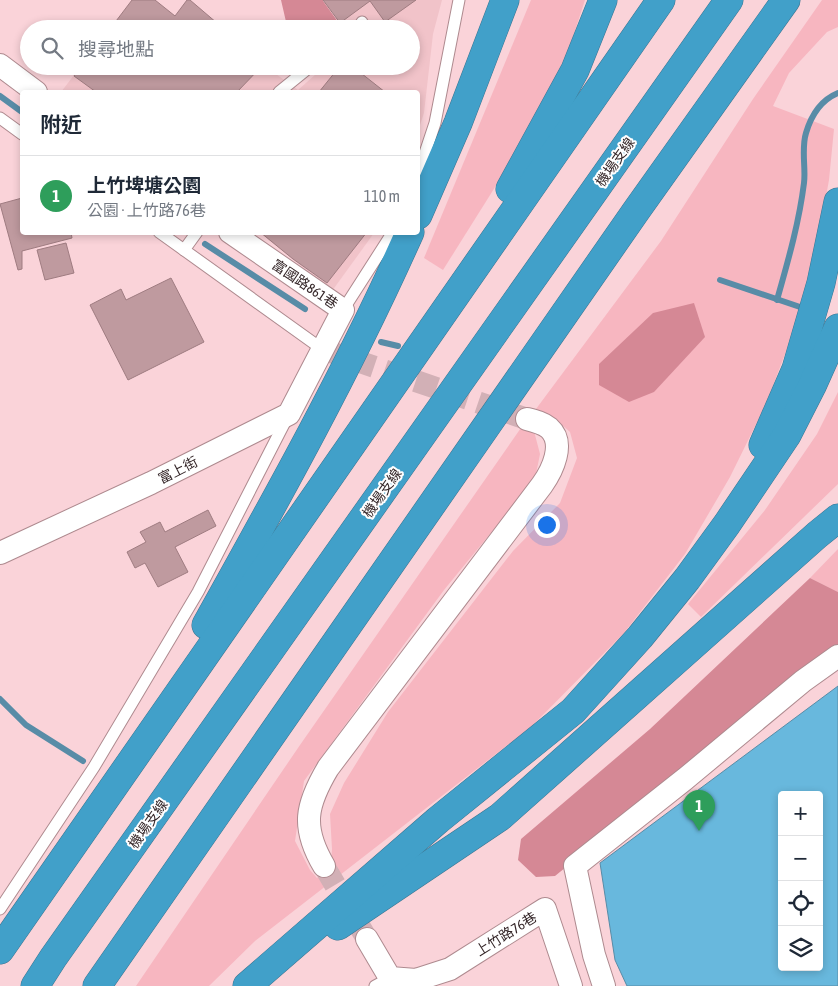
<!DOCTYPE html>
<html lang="zh-TW">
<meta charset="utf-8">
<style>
body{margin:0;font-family:"Asap Condensed","Noto Sans TC",sans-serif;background:#f6f6f7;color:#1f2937}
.controls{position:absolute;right:15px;bottom:15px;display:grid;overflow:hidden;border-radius:5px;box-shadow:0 2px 8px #0003}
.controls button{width:45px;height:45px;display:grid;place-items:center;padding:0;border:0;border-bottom:1px solid #e0e1e3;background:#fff;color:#1f2937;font:25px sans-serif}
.you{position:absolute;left:546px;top:524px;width:18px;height:18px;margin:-12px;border:4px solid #fff;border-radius:50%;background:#1a73e8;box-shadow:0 0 0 8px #1a73e833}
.badge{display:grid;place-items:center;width:32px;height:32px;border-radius:50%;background:#d93025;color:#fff;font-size:16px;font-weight:700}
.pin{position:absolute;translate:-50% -41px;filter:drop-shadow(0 1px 2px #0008)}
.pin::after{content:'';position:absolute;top:26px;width:18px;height:15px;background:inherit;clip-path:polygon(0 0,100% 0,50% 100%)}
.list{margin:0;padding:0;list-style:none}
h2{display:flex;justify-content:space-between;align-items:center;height:65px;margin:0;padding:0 20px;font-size:21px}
h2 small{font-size:16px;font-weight:400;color:#747a83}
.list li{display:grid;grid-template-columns:32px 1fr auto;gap:15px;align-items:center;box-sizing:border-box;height:80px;padding:0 20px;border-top:1px solid #e0e1e3}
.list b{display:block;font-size:19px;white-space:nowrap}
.list p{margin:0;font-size:16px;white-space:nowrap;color:#747a83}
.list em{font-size:16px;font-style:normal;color:#747a83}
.icon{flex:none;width:28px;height:28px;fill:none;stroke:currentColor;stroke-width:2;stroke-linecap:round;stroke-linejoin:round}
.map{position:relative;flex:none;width:838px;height:986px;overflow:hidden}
.search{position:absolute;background:#fff;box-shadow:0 2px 8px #0003;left:20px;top:20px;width:400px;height:55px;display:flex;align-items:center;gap:12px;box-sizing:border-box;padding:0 18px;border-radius:28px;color:#747a83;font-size:19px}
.panel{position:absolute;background:#fff;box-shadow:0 2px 8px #0003;left:20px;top:90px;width:400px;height:145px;border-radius:5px}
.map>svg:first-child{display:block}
.built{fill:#f1c3c9}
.green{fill:#f7b6c0}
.forest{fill:#d58895}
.water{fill:#68b8dd;stroke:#588ca7;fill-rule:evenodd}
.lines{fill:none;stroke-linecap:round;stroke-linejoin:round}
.stream{stroke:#588ca7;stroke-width:6}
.building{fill:#bf9a9f;stroke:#9f7c81}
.street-tunnel{stroke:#d2b0b6;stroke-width:22;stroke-dasharray:22 11;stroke-linecap:butt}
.lane-casing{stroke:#ae8a8f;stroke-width:13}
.street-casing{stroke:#ae8a8f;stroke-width:24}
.highway-casing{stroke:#3c7591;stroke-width:29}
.lane{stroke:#fff;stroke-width:11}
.street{stroke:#fff;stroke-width:22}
.highway{stroke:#41a0c9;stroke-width:28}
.labels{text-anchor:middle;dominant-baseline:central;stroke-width:4;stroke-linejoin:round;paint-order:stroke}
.street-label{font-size:14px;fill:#342628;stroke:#fff}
</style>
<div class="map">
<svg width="838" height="986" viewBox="0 0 838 986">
<rect width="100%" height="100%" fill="#fad3d9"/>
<g class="built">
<path d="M 331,0 L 442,0 L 433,34 L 424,113 L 418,131 L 418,92 L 61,92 L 81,66 L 265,66 L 298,90 L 325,66 L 411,66 L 411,29 L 345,29 L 326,4 Z"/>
<path d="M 260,233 L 374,233 L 332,291 Z"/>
</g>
<g class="green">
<path d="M 531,0 L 585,0 L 571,43 L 542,108 L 512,160 L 443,270 L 424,258 Z"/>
<path d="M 822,0 L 838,0 L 838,27 L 827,32 L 789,73 L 773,106 L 834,129 L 829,180 L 818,240 L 801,312 L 766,404 L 730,477 L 685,554 L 624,633 L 532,726 L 255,941 L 209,986 L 136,986 L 300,745 L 523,425 L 534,431 L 540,454 L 535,479 L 444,590 L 304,781 L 295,841 L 310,870 L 317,878 L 331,864 L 332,849 L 330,814 L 344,783 L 388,712 L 513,551 L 560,503 L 577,458 L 570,432 L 552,416 L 542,420 L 533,413 L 661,241 L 753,99 Z"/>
<path d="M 838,392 L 838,484 L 701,617 L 688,604 L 765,510 L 817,434 Z"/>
<path d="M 838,549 L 838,592 L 810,578 Z"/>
</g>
<g class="forest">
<path d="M 281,0 L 324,0 L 323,1 L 341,26 L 338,29 L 283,29 L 287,26 Z"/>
<path d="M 694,303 L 705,337 L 654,392 L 629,402 L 599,385 L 599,364 L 653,313 Z"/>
<path d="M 810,578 L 838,592 L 838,647 L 555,876 L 536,877 L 518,860 L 521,839 L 650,729 Z"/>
</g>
<path class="water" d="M 838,686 L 838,986 L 627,986 L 615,960 L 600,863 ZM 782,795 L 819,795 L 819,967 L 782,967 Z"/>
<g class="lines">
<g class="stream">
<path d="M 0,96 L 22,112"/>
<path d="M 205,244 L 305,309"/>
<path d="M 720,280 L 806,309"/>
<path d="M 777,300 C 788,261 799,223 804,183 C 806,168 801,149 806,133 C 811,116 821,100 838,93"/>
<path d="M 381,342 L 398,346"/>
<path d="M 0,699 L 26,725 L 83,761"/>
</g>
</g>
<g class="building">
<path d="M 132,0 L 155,0 L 175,16 L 187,0 L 190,0 L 224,29 L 110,29 Z"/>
<path d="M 323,0 L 416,0 L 385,22 L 370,1 L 340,23 Z"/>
<path d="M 81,66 L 262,66 L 237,92 L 96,92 L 74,76 Z"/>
<path d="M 340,66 L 352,66 L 385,92 L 319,92 Z"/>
<path d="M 22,198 L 22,232 L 71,232 L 72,238 L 22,251 L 22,269 L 18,270 L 0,204 Z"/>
<path d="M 260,232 L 367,232 L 327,283 L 293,259 Z"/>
<path d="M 66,243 L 74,273 L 45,280 L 37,250 Z"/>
<path d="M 171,278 L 204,342 L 128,380 L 90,305 L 121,289 L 126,300 Z"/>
<path d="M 208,510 L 216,526 L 175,547 L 188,572 L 158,587 L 145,563 L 135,568 L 127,552 L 146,542 L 140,532 L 160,522 L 165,532 Z"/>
</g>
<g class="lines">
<g class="street-tunnel">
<path d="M 322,349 L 527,419"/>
<path d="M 324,866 L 367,939"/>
</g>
<g class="lane-casing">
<g id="lane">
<path d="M 358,29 L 362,22"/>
<path d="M 279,92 L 311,66"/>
<path d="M 0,118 L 22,134"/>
<path d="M 418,174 L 435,123 L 459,0"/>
<path d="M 159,232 L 322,349"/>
<path d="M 184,250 L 197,232"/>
<path d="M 343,310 L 393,232"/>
<path d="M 0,909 L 94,767 L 198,592 L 287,418"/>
<path d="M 375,986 L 390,978"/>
</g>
</g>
<g class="street-casing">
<g id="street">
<path d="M 0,65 L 36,92"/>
<path d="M 0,553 L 151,483 L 289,414 L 343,310 L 230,232"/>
<path d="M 324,866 C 301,827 306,805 328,768 L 542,485 C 552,471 566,443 549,428 C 543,423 535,421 527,419"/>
<path d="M 367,939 L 390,978 L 416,980 L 450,969 L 545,909 L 571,986"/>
<path d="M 604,986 L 594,955 L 575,866 L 685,779 L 803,681 L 838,656"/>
</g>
</g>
<g class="highway-casing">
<g id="highway">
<path d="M 510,189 L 575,70 L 603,0"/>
<path d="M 418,215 L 458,123 L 505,0"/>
<path d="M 763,445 L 796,369 L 821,283 L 838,202"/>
<path d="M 206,625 C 278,496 350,367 410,232"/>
<path d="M 338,926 L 500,817 L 817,535 L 838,518"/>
<path d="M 0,950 L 661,0"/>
<path d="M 35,986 L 53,958 L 729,0"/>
<path d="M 97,986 L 636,211 L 786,0"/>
<path d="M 247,986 L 438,820 L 573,711 L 640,637 L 687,579 L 727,524 L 787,435 L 812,386 L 838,328"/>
</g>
</g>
<use href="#lane" class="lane"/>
<use href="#street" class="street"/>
<use href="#highway" class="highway"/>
</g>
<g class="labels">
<g class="street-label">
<text transform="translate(615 162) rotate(-55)">機場支線</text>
<text transform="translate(305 284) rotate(34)">富國路861巷</text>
<text transform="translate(178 470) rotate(-27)">富上街</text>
<text transform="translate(382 493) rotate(-55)">機場支線</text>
<text transform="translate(148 824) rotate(-55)">機場支線</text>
<text transform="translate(506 934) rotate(-32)">上竹路76巷</text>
</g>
</g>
</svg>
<div class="controls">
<button>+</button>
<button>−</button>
<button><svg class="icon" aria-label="locate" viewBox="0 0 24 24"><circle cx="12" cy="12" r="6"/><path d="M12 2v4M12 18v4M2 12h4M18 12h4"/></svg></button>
<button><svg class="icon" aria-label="layers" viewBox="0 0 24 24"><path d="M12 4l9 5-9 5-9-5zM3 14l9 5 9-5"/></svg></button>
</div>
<div class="you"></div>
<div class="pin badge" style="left:699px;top:831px;background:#2e9e5b">1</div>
<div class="search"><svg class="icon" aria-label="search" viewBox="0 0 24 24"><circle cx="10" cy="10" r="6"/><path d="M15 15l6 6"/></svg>搜尋地點</div>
<section class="panel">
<h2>附近<small></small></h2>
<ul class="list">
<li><span class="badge" style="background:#2e9e5b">1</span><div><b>上竹埤塘公園</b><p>公園 · 上竹路76巷</p></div><em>110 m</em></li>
</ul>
</section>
</div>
